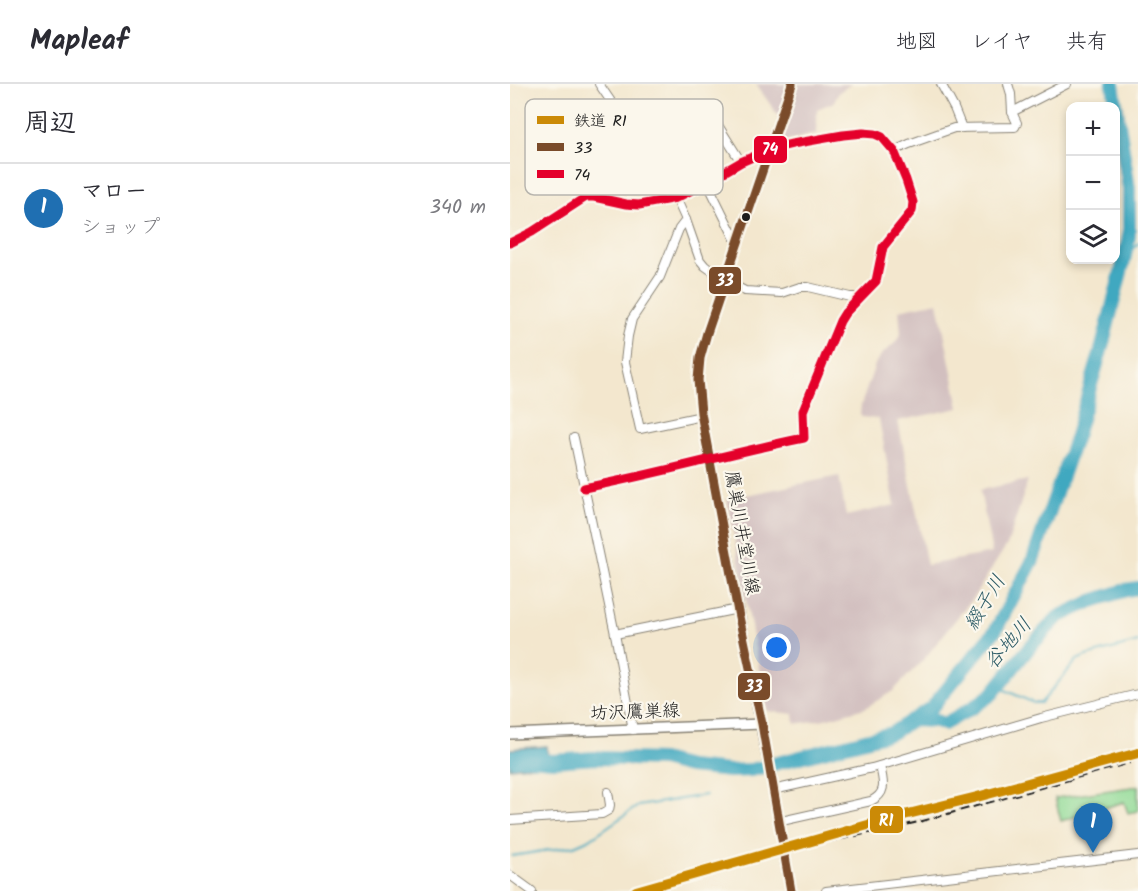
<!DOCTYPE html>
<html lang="ja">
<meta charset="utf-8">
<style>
body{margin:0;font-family:Kalam,"Klee One",sans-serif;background:#f7f7f7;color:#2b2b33}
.controls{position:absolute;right:18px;top:18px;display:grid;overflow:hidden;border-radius:12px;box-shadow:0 3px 9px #0003}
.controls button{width:54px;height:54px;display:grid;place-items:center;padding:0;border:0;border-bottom:2px solid #e1e1e2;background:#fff;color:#2b2b33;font:30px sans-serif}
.you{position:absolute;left:267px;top:564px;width:21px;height:21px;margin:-15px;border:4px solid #fff;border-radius:50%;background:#1a73e8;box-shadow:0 0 0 9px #1a73e833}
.badge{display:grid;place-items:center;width:39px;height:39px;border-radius:50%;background:#1f6fb2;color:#fff;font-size:20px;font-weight:700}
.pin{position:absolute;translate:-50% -50px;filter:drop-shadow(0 2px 3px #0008)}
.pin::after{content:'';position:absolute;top:32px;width:21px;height:18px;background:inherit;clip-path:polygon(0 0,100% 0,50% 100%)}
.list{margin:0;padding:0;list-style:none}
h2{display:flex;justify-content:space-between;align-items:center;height:78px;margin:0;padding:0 24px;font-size:26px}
h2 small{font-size:20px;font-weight:400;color:#7c7c81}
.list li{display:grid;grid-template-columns:39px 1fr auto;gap:18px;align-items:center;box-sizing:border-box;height:90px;padding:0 24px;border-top:2px solid #e1e1e2}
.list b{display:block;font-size:22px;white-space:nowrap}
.list p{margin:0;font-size:20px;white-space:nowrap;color:#7c7c81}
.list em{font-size:20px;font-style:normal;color:#7c7c81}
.icon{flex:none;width:33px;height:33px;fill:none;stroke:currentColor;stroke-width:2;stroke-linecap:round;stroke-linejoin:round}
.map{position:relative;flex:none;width:628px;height:807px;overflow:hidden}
header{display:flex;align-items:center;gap:36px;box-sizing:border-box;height:84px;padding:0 30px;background:#fff;border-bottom:2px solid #e1e1e2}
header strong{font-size:28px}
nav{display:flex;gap:33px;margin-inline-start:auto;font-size:21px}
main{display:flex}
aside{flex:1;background:#fff}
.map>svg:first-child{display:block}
.industrial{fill:#d2bfbf}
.green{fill:#91da96;stroke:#567b59;stroke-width:1.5}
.water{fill:#40a8c0;stroke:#2e626e;stroke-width:1.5}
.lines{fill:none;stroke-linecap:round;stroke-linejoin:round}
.stream{stroke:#40a8c0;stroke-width:2}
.river{stroke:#40a8c0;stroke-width:14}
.minor-casing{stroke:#888275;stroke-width:10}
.major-casing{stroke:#888275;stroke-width:12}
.minor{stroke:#fff;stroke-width:8}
.major{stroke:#fff;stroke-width:9}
.rail{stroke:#1c1c1c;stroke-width:2;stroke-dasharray:9 4.5;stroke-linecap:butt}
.major-bridge-casing{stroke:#888275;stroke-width:12;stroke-linecap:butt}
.major-bridge{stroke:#fff;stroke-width:9}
.bus-1-casing{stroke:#fbf7ec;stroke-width:14}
.bus-2-casing{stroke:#fbf7ec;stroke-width:14}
.bus-1{stroke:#7a4b2a;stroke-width:9}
.bus-2{stroke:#e4002b;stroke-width:9}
.rail-1-casing{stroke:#fbf7ec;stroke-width:15}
.rail-1{stroke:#cb8a06;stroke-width:10}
.bus-dot{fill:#1c1c1c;stroke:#fbf7ec;stroke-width:2}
.labels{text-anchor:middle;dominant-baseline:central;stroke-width:4.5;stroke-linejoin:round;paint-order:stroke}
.street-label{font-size:18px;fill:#1c1c1c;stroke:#fbf7ec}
.water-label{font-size:20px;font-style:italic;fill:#2c5b66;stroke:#fbf7ec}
.key{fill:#fbf7ec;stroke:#b8b5ae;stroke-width:1.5}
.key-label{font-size:16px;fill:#1c1c1c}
.line-badge{stroke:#fbf7ec;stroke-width:2}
.badge-label{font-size:16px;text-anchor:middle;font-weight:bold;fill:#fff}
</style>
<header>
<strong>Mapleaf</strong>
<nav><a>地図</a><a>レイヤ</a><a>共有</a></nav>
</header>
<main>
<aside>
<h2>周辺<small></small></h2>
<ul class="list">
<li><span class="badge">1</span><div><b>マロー</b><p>ショップ</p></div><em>340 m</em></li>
</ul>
</aside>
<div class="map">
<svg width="628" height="807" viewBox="0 0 628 807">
<rect width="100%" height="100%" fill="#fbf7ec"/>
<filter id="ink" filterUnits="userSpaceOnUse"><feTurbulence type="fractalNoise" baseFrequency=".0167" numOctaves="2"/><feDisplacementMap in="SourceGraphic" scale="12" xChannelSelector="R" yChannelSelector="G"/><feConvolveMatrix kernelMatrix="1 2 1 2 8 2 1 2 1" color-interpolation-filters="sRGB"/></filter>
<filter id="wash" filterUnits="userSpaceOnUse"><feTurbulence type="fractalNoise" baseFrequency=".008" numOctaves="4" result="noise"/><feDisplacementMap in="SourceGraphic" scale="24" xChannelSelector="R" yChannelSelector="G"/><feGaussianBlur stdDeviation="1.35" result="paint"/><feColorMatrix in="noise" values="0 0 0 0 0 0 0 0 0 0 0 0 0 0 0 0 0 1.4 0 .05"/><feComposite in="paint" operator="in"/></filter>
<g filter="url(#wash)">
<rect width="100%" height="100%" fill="#f3e7ce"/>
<g class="industrial">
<path d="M 246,0 L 341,0 L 329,8 L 324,18 L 307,25 L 306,50 L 271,58 L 267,53 L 269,33 Z"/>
<path d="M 428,218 L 449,324 L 388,337 L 417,481 L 482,469 L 470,406 L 518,396 L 498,459 L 463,514 L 414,575 L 383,607 L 355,624 L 315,635 L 285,640 L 284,630 L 257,627 L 217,415 L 329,392 L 336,432 L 385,421 L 369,335 L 352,333 L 350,330 L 351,321 L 366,278 L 372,270 L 385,259 L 391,250 L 389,226 Z"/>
</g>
<path class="green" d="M 628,702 L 628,727 L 618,729 L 614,718 L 551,737 L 545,714 Z"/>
<path class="water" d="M 37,662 L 39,680 L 0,684 L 0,665 Z"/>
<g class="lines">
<g class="stream">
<path d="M 614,176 L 628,159"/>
<path d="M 488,603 L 524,619 L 531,619 L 567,576 L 576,572 L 628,558"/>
<path d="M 2,772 L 64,762 L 80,755 L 128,722 L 196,711"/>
</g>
<g class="river">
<path d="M 401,636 L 426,637 L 434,640 L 462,624 L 482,610 L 519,564 L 548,533 L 582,517 L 616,506 L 628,504"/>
<path d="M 0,673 L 43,677 L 85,674 L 152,676 L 179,683 L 220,687 L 241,686 L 382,649 L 422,623 L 485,547 L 522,478 L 566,352 L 592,263 L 614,176 L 619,152 L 619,105 L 603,0"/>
</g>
</g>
</g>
<g filter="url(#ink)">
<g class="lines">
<g class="minor-casing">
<g id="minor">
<path d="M 89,0 L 154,95 L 166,114 L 176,136 L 190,176 L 195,182 L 216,197 L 235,207 L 272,209 L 290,203 L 298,203 L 340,213 L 351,213"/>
<path d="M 431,0 L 444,24 L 452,44"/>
<path d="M 498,0 L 501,10 L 502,28"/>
<path d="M 204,35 L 231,78"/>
<path d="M 384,67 L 399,60 L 444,44 L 505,43 L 507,39 L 502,28 L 557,0"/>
<path d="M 197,98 L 228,161"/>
<path d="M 176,136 L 169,145 L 150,193 L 122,235 L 118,252 L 115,278 L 130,345 L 192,332"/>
<path d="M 0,159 L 22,148 L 76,113 L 84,113 L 116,120 L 129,121 L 166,114 L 190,102 L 231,78 L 261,65 L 282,60 L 333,51 L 353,49 L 365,50 L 372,53 L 384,67 L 396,96 L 403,118 L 402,127 L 373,163 L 366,197 L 335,229 L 330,237 L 293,327 L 294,354 C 220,369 148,390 74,404"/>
<path d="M 64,354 L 105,550 L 123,646"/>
<path d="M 105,550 L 228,525"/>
<path d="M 263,706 L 362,684 L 531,634 L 628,610"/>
<path d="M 0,736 L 92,730 L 99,726 L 100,721 L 98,708"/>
<path d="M 276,736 L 361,717 C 378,709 373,697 370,682"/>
<path d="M 0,791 L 22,807"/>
<path d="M 316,807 L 628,771"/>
</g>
</g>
<g class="major-casing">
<g id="major">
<path d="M 0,650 L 252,640"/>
<path d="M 270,741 L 191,329 L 188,296 L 190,274 L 197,249 L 282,0"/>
<path d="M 275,776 L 281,807"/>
</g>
</g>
<use href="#minor" class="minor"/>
<use href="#major" class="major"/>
<path class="rail" d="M 136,807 L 261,771 L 409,738 L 620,679"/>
<g class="major-bridge-casing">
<path id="major-bridge" d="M 270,741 L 275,776"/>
</g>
<use href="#major-bridge" class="major-bridge"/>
<g class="bus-1-casing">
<path id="bus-1" d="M 281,807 L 252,640 L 228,528 L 191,329 L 188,296 L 190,274 L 197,249 L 282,0"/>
</g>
<g class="bus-2-casing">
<path id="bus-2" d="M 0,159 L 22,148 L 76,113 L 84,113 L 116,120 L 129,121 L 166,114 L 190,102 L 231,78 L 261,65 L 282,60 L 333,51 L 353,49 L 365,50 L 372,53 L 384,67 L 396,96 L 403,118 L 402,127 L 373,163 L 366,197 L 335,229 L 330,237 L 293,327 L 294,354 C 220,369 148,390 74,404"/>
</g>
<use href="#bus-1" class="bus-1"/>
<use href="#bus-2" class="bus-2"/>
<g class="rail-1-casing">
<path id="rail-1" d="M 126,807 L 386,733 L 467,713 L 628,669"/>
</g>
<use href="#rail-1" class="rail-1"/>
</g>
</g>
<circle class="bus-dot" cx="236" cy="133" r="5"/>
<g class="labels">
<g class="street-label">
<text transform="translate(231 449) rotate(80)">鷹巣川井堂川線</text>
<text transform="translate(125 629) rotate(-2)">坊沢鷹巣線</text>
</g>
<g class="water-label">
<text transform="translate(476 519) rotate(-59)">綴子川</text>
<text transform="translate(499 560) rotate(-49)">谷地川</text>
</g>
</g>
<rect x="15" y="15" width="198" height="96" rx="9" class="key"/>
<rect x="27" y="32" width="27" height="8" fill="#cb8a06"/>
<rect x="27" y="59" width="27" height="8" fill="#7a4b2a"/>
<rect x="27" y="86" width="27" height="8" fill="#e4002b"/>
<g class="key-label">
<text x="64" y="42">鉄道 R1</text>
<text x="64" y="69">33</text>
<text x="64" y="96">74</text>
</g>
<g class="line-badge">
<rect x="243" y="51" width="35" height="29" rx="6" fill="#e4002b"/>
<rect x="198" y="182" width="34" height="29" rx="6" fill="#7a4b2a"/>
<rect x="227" y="588" width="34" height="29" rx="6" fill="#7a4b2a"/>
<rect x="359" y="721" width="35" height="29" rx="6" fill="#cb8a06"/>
</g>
<g class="badge-label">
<text x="260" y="71">74</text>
<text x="215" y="202">33</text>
<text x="244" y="608">33</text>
<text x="376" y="742">R1</text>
</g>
</svg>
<div class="controls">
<button>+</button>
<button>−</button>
<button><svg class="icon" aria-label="layers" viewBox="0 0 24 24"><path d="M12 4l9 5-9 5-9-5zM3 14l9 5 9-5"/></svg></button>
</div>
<div class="you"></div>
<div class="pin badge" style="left:583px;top:769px">1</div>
</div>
</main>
